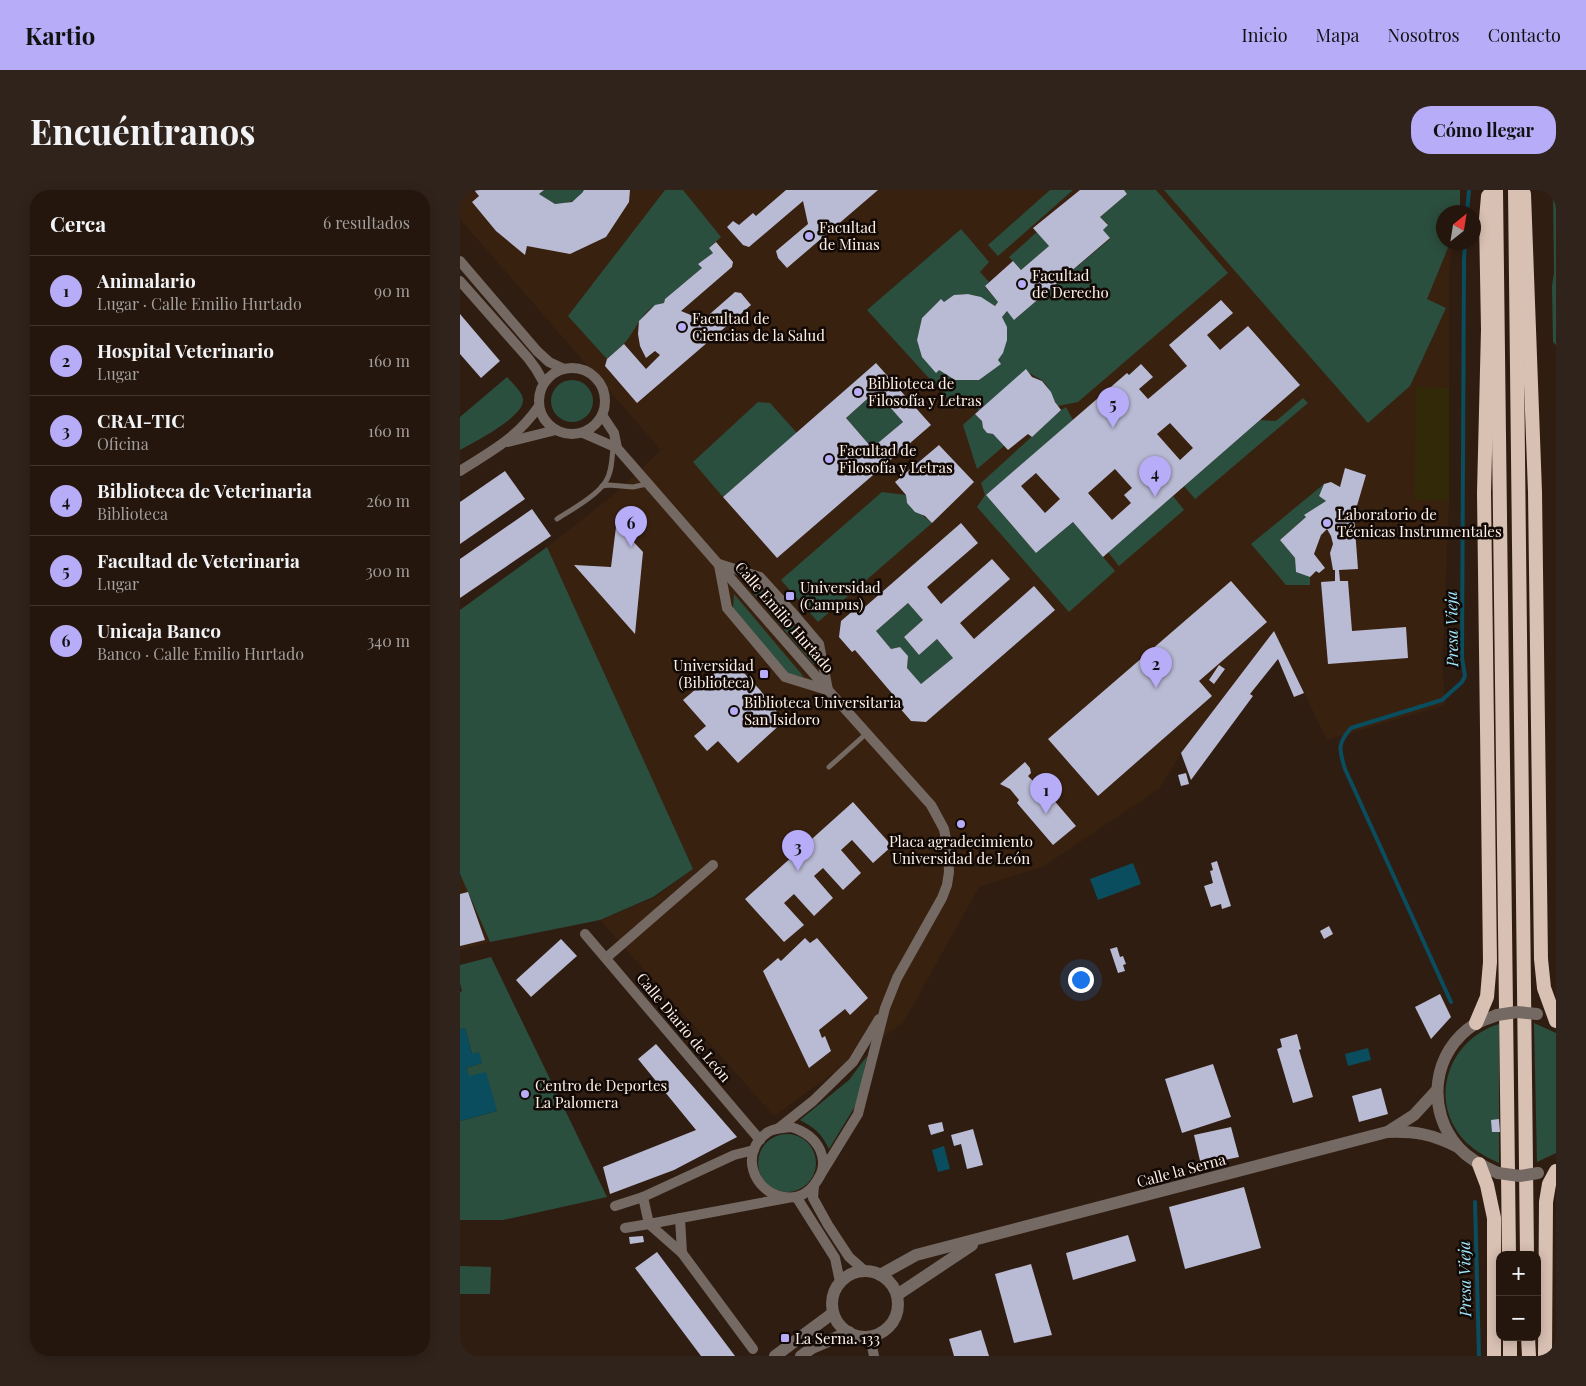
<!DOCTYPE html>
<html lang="es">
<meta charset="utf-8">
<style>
body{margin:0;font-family:"Playfair Display",serif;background:#30231b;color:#f1f3f6}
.controls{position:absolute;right:15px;bottom:15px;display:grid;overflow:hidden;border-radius:10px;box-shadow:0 2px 12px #0003}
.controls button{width:45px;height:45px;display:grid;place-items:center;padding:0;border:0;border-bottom:1px solid #41352e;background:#24160d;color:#f1f3f6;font:25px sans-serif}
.compass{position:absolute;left:976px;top:15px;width:45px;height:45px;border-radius:50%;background:#24160d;box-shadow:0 2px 12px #0003;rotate:30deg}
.you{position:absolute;left:620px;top:789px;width:18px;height:18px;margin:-12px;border:4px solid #fff;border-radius:50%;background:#1a73e8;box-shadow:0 0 0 8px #1a73e833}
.badge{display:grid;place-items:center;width:32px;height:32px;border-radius:50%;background:#b6acf8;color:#111;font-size:16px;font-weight:700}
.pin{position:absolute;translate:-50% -41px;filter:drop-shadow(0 1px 2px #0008)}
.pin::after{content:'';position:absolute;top:26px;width:18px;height:15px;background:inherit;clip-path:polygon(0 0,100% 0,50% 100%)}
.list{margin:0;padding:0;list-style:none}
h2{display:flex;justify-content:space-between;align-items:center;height:65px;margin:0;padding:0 20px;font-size:21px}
h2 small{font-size:16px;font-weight:400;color:#a39f9d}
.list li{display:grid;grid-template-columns:32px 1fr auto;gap:15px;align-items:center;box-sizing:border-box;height:70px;padding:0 20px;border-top:1px solid #41352e}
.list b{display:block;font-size:19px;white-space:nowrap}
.list p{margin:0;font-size:16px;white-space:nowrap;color:#a39f9d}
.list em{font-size:16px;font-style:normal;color:#a39f9d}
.map{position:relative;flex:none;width:1096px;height:1166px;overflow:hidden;border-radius:20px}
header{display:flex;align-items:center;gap:30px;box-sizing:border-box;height:70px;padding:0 25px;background:#b6acf8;color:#111}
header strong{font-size:24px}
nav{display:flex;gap:28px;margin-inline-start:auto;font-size:18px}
.intro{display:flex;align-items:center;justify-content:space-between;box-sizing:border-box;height:120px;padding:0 30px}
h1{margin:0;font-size:35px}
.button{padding:12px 22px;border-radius:20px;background:#b6acf8;color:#111;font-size:18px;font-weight:700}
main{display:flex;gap:30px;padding:0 30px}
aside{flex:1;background:#24160d;border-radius:20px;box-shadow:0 2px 12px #0003}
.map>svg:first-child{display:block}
.built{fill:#392110}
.green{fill:#2b4f3e}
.sand{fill:#312907}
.water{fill:#094d5e}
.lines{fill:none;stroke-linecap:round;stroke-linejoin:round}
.stream{stroke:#094d5e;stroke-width:4}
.building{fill:#b9bad3;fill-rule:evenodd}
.service{stroke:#746963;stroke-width:5}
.minor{stroke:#746963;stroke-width:10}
.tertiary{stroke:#746963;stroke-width:12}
.trunk{stroke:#d8c0b2;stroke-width:14}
.tertiary-bridge{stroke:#746963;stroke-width:12}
.poi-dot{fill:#b6acf8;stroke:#120905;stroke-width:2}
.labels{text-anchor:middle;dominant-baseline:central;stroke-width:5;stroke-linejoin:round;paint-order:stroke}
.poi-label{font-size:15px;fill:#fdf0e8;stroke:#120905;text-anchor:start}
.street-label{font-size:15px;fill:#fdf0e8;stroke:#120905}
.water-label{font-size:16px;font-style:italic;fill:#a0e8ff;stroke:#120905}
</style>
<header>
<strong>Kartio</strong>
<nav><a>Inicio</a><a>Mapa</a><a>Nosotros</a><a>Contacto</a></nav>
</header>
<div class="intro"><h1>Encuéntranos</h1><a class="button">Cómo llegar</a></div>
<main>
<aside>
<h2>Cerca<small>6 resultados</small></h2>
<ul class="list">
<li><span class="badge">1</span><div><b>Animalario</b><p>Lugar · Calle Emilio Hurtado</p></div><em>90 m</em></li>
<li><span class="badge">2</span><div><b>Hospital Veterinario</b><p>Lugar</p></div><em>160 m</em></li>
<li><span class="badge">3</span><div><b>CRAI-TIC</b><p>Oficina</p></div><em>160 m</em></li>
<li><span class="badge">4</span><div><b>Biblioteca de Veterinaria</b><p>Biblioteca</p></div><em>260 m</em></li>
<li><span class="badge">5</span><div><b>Facultad de Veterinaria</b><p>Lugar</p></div><em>300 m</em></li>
<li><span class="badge">6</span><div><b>Unicaja Banco</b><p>Banco · Calle Emilio Hurtado</p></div><em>340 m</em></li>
</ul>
</aside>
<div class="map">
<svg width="1096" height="1166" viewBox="0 0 1096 1166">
<rect width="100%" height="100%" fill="#301d11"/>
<g class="built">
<path d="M 0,0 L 998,0 L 984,22 L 984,52 L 993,53 L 989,81 L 989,311 L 982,476 L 985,515 L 867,550 L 814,441 L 721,563 L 699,599 L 584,676 L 519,697 L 443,833 L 314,926 L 140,730 L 194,708 L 233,679 L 87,357 L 155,304 L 201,260 L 0,29 Z"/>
<path d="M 0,684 L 30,752 L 0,760 Z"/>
</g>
<g class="green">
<path d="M 84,0 L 124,0 C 118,11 107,14 95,14 L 79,4 Z"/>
<path d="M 205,0 L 223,0 L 261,47 L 249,58 L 253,63 L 238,74 L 242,78 L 205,109 L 204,113 C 182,116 177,140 163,155 C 158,160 152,164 147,169 L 108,126 Z"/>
<path d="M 590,0 L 613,0 L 538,66 L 528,55 Z"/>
<path d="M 664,0 L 696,0 L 768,83 L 618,212 L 598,216 C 592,208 590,198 583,191 C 577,187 571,185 566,180 L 519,221 L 508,208 L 497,219 L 407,120 L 501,39 L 529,72 L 520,82 L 529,92 L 525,97 L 538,112 L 535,116 C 515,103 504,99 484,112 L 480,110 L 462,128 L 457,150 L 479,180 L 495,190 L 519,190 L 540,174 L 538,170 C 549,156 546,144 542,127 L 547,121 L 555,129 L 650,49 L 643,40 L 648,34 L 640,27 L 667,4 Z"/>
<path d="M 704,0 L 1000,0 L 1000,22 L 984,22 L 984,52 L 990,53 L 967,109 L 986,118 L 950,196 L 908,233 Z"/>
<path d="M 1093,0 L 1096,0 L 1096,155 L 1093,152 L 1092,96 L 1094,83 Z"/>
<path d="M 577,42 L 589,56 L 561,80 L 549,67 Z"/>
<path d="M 47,187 C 52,193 63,202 63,210 C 64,227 14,252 0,260 L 0,227 Z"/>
<circle cx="112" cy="211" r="21"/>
<path d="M 416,201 L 443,232 L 412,258 L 386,228 Z"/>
<path d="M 843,208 L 848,213 L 735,309 L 724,296 L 800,230 L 816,231 Z"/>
<path d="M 298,212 L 310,213 L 337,243 L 263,307 L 233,272 Z"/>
<path d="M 606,217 L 613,230 L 526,305 L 576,363 L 613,332 L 655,381 L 609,422 L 517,317 L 525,305 L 521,293 L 601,220 Z"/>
<path d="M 515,224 L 522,231 L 523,238 L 527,243 L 533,244 L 544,256 L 517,279 L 503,235 Z"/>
<path d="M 864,294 L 859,306 L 866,311 L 845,325 L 846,327 L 820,350 L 835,368 L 836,382 L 850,387 L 850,395 L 826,395 L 791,354 Z"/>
<path d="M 422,302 L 446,305 L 447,313 L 472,333 L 358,432 L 321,390 Z"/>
<path d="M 713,306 L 724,320 L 659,376 L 648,362 Z"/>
<path d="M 87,357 L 233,679 L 193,707 L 140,730 L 30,752 L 0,684 L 0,420 Z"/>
<path d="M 284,392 L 299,395 L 353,458 L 354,475 Z"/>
<path d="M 274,404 L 344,487 L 327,483 L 273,419 Z"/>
<path d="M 448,413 L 463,430 L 444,447 L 459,465 L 477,449 L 493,468 L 461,494 L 447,478 L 448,466 L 440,457 L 431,459 L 416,441 Z"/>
<path d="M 31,767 L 147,1007 L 43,1030 L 0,1030 L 0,931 L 37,921 L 9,887 L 6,878 L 22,873 L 12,864 L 5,838 L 0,839 L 0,802 L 2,801 L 0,793 L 0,775 Z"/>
<path d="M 1074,833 L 1096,843 L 1096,963 L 1077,972 Z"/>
<path d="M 1039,834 L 1039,973 C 1021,965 1003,954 994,936 C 972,895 996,847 1039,834 Z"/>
<path d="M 407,866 L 397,913 L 369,959 C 362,944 354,937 340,930 L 389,890 Z"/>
<circle cx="327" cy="973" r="29"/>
<path d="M 0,1076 L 31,1077 L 30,1104 L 0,1104 Z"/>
</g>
<path class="sand" d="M 956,197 L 989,198 L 989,311 L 954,310 Z"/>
<g class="water">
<path d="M 673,673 L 681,694 L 638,710 L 630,689 Z"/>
<path d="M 5,838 L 12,864 L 19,862 L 22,873 L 6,878 L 9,886 L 26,882 L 37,921 L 0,931 L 0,839 Z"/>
<path d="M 908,858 L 911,870 L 888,876 L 885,864 Z"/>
<path d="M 484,956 L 490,979 L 478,982 L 472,960 Z"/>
</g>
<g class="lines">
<g class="stream">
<path d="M 1007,22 L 1009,0"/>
<path d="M 991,812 L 885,579 C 879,559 877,554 891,538 L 982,510 L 1002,492 L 1005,486 L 1002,468 L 1004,70 L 1005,52"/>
<path d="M 1015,1012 L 1019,1166"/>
</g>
</g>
<g class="building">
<path d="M 14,0 L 84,0 L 79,4 L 95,14 L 112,12 L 122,3 L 124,0 L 170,0 L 169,12 L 146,47 L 110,64 L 67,56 L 65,65 L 36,41 L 12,12 L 19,6 Z"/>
<path d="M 326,0 L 418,0 L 327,78 L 318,68 L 316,61 L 348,34 L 343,11 L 289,57 L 283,55 L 267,37 L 273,31 L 279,35 L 293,23 L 296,26 Z"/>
<path d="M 620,0 L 664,0 L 667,4 L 640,27 L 648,35 L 643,40 L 650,48 L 554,130 L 547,121 L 542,127 L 547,137 L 547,150 L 543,163 L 538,170 L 541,174 L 519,190 L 495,190 L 479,180 L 476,183 L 462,167 L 457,150 L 462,128 L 481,109 L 484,112 L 494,105 L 508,104 L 521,107 L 535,116 L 538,112 L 525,96 L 553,71 L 561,80 L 589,56 L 573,38 Z"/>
<path d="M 256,52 L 273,72 L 272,77 L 221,121 L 243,130 L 275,102 L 281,103 L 291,115 L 177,213 L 145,176 L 147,169 L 164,154 L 186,179 L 200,165 L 195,161 L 186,168 L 180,156 L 178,144 L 179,131 L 195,115 L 204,113 L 205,109 L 242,78 L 238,74 L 253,63 L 249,58 Z"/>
<path d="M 761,110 L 773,123 L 747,145 L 760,160 L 788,136 L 840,195 L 643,367 L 613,332 L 576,363 L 526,305 L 667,183 L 669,185 L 681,174 L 693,187 L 679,199 L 688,209 L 727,176 L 709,155 ZM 710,233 L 733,258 L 720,270 L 697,244 ZM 655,279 L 672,298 L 664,305 L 671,313 L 652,330 L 628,303 ZM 576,283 L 600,309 L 585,323 L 561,296 Z"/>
<path d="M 0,124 L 40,171 L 21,188 L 0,164 Z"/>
<path d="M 416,173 L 471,235 L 317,368 L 263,307 ZM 416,201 L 443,232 L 412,258 L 386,228 Z"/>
<path d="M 566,179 L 572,187 L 582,191 L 591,202 L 595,212 L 601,220 L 572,247 L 568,244 L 548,260 L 533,244 L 527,243 L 523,238 L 522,231 L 515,224 Z"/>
<path d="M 479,255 L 514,292 L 472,333 L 465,326 L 455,322 L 447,313 L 446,305 L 435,292 Z"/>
<path d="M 885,278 L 906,285 L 894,326 L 898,379 L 879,380 L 880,391 L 888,391 L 892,441 L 946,437 L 948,468 L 868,474 L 861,392 L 875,391 L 875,380 L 873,380 L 870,363 L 873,354 L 871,346 L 867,339 L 861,345 L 854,364 L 865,378 L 859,383 L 856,381 L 850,387 L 836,382 L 835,368 L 820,350 L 846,327 L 844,325 L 866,311 L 859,306 L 864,294 L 871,292 L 880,297 Z"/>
<path d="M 45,281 L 65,309 L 0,354 L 0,312 Z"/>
<path d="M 72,319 L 91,346 L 0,408 L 0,369 Z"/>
<path d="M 501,333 L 518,353 L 467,397 L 481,414 L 532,369 L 550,389 L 500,433 L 514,449 L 574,396 L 595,420 L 466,532 L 451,531 L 438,516 L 441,514 L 395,460 L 392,462 L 379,447 L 381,431 L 395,419 L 398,423 ZM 448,413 L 463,430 L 444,447 L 459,465 L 477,449 L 493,468 L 461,494 L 447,478 L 448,466 L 440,457 L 431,459 L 416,441 Z"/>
<path d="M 156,337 L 167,349 L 168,346 L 183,362 L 175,444 L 114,375 L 151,377 Z"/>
<path d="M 771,391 L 807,432 L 739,491 L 752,506 L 638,606 L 588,549 Z"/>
<path d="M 814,441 L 844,503 L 834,507 L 818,469 L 790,504 L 793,506 L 731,590 L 721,563 Z"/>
<path d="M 271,469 L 300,500 L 324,531 L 278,573 L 258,551 L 247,561 L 234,546 L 246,536 L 223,510 Z"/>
<path d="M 759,475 L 765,479 L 754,494 L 749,490 Z"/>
<path d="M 565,572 L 570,578 L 571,583 L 568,586 L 578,596 L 580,594 L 616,636 L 593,655 L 557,613 L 559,610 L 550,599 L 540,594 Z"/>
<path d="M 726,583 L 729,594 L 721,596 L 718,585 Z"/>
<path d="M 393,612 L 432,656 L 413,673 L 392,650 L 381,660 L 401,683 L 383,700 L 363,678 L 354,686 L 373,708 L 354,726 L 334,704 L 324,713 L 344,735 L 324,752 L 285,709 Z"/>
<path d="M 757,671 L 771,716 L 762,719 L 761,714 L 751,717 L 744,696 L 753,693 L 750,681 L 753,680 L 751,673 Z"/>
<path d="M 8,702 L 25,750 L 0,756 L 0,704 Z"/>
<path d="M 869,736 L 873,744 L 864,749 L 860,741 Z"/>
<path d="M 345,748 L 350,753 L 357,748 L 408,808 L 390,825 L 385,819 L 359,840 L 362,848 L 365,846 L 371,861 L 349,878 L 303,781 L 318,768 L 321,771 Z"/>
<path d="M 101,749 L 117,766 L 71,807 L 56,790 Z"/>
<path d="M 657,757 L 660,767 L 663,766 L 666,774 L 663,775 L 665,781 L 658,783 L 650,759 Z"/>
<path d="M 980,804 L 991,827 L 971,849 L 955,817 Z"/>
<path d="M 837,844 L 841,859 L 839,860 L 853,907 L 833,913 L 817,859 L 822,857 L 820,849 Z"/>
<path d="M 196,854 L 277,947 L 214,980 L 150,1004 L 143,977 L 236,940 L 178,869 Z"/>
<path d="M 753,874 L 771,927 L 722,943 L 705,889 Z"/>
<path d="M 921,898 L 928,924 L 899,932 L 892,906 Z"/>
<path d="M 1039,929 L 1040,942 L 1032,942 L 1031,930 Z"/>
<path d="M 482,932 L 484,941 L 471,945 L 468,935 Z"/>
<path d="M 771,937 L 779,967 L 741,975 L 734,945 Z"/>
<path d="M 513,939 L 523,975 L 507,979 L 501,954 L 494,956 L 491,945 Z"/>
<path d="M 784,997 L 801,1058 L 725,1079 L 709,1017 Z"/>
<path d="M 668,1045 L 676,1071 L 613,1090 L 606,1063 Z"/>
<path d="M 183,1046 L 184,1052 L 170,1054 L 169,1047 Z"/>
<path d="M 197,1062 L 275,1166 L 241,1166 L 175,1078 Z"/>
<path d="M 571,1074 L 592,1145 L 554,1153 L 535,1084 Z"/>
<path d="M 521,1140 L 529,1166 L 494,1166 L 489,1149 Z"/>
</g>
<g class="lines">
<g class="service">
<path d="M 142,296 L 149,295 L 173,297 L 187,294"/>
<path d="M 97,329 C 111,320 137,306 146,291 C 152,282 152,268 153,257"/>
<path d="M 369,577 L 407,543"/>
</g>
<g class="minor">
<path d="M 0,71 L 77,161 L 89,172 L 104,179"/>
<path d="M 0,91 L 68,168 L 76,179 L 84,193"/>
<circle cx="112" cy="211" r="33"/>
<path d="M 142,225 L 154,243 L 157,258"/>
<path d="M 123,243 L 157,258 L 368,500 L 471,615 L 484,639 L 488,660 L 489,682 L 487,695 L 482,708 L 437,788 L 425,818 L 398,924 L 358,989"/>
<path d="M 48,252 L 96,240"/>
<path d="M 0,281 C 33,260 56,249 79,216"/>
<path d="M 259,374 L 300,387 L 331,421 L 359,454 L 368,500"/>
<path d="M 259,375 L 267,418 L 325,487 L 367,500"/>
<path d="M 125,744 L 300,950"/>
<path d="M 146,768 L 253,675"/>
<path d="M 331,937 C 358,945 374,971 354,995 C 346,1005 337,1009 324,1007 C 292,1002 279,961 308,942 C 315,938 323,938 331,937 Z"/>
<path d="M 319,938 L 353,911 L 393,872 L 419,829"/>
<path d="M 294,960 L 274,965 L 183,1007 L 189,1034 L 327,1008"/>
<path d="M 354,996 L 353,1008 L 368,1035 L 389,1067 L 405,1081"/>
<path d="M 337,1008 L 375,1068 L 380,1092"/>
<path d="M 155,1016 L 183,1007"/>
<path d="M 220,1028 L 222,1063"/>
<path d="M 165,1038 L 189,1034 L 222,1063 L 293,1159"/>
<path d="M 410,1147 L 414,1166"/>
</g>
<g class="tertiary">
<path d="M 1037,825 C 1030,828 1022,830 1015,834 C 972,861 965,920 999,958 C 1010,970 1024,977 1038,983"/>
<path d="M 929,941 L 954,925 L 977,900"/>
<circle cx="405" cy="1114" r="33"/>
<path d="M 420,1085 L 456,1065 L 927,942 C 956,941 971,944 998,957"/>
<path d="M 437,1105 L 512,1055"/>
<path d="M 315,1166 L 373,1123"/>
<path d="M 341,1166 L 352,1158 L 389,1142"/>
</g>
<g class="trunk">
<path d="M 1036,0 L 1049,1065"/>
<path d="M 1055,0 L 1067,1065"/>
<path d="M 1064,4 L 1075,302 L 1081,769 L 1084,798 L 1096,831"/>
<path d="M 1016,833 L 1027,807 L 1030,772 L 1024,303 L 1028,139 L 1026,29 L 1028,6"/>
<path d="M 1019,974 L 1027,995 L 1034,1028 L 1034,1166"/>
<path d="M 1050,1147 L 1050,1166"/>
<path d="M 1068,1147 L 1069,1166"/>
<path d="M 1085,1166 L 1086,1012 L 1089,994 L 1096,981"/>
</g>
<g class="tertiary-bridge">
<path d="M 1037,825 L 1057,822 L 1077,824"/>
<path d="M 1038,983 L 1060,986 L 1078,983"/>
</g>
</g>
<g class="poi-dot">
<circle cx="349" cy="46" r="5"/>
<circle cx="562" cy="94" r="5"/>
<circle cx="222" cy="137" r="5"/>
<circle cx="398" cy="202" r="5"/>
<circle cx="369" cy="269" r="5"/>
<circle cx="867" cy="333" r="5"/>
<rect x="325" y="401" width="10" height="10" rx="2.5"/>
<rect x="299" y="479" width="10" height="10" rx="2.5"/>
<circle cx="274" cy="521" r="5"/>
<circle cx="501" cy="634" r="5"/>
<circle cx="65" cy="904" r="5"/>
<rect x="320" y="1143" width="10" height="10" rx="2.5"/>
</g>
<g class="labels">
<g class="poi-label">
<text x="359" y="37">Facultad<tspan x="359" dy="17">de Minas</tspan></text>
<text x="572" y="85">Facultad<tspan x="572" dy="17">de Derecho</tspan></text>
<text x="232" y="128">Facultad de<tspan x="232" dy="17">Ciencias de la Salud</tspan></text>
<text x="408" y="193">Biblioteca de<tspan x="408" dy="17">Filosofía y Letras</tspan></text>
<text x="379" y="260">Facultad de<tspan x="379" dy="17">Filosofía y Letras</tspan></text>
<text x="877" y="324">Laboratorio de<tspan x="877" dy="17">Técnicas Instrumentales</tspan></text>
<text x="340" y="397">Universidad<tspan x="340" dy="17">(Campus)</tspan></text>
<text x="294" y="475" text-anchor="end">Universidad<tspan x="294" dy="17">(Biblioteca)</tspan></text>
<text x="284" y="512">Biblioteca Universitaria<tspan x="284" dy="17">San Isidoro</tspan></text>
<text x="501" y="651" text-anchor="middle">Placa agradecimiento<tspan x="501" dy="17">Universidad de León</tspan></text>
<text x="75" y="895">Centro de Deportes<tspan x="75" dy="17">La Palomera</tspan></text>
<text x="335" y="1148">La Serna. 133</text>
</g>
<g class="street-label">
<text transform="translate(325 427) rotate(49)">Calle Emilio Hurtado</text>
<text transform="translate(224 837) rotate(50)">Calle Diario de León</text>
<text transform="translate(721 980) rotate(-15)">Calle la Serna</text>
</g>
<g class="water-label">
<text transform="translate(991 439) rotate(-91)">Presa Vieja</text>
<text transform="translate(1004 1089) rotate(-91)">Presa Vieja</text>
</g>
</g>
</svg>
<div class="controls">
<button>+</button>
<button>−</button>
</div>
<svg class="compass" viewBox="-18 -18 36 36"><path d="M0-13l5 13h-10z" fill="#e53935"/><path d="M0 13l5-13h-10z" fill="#a39f9d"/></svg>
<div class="you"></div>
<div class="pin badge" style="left:586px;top:624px">1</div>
<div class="pin badge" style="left:696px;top:498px">2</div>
<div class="pin badge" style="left:338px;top:681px">3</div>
<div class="pin badge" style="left:695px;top:307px">4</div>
<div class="pin badge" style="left:653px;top:238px">5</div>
<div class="pin badge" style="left:171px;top:357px">6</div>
</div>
</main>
